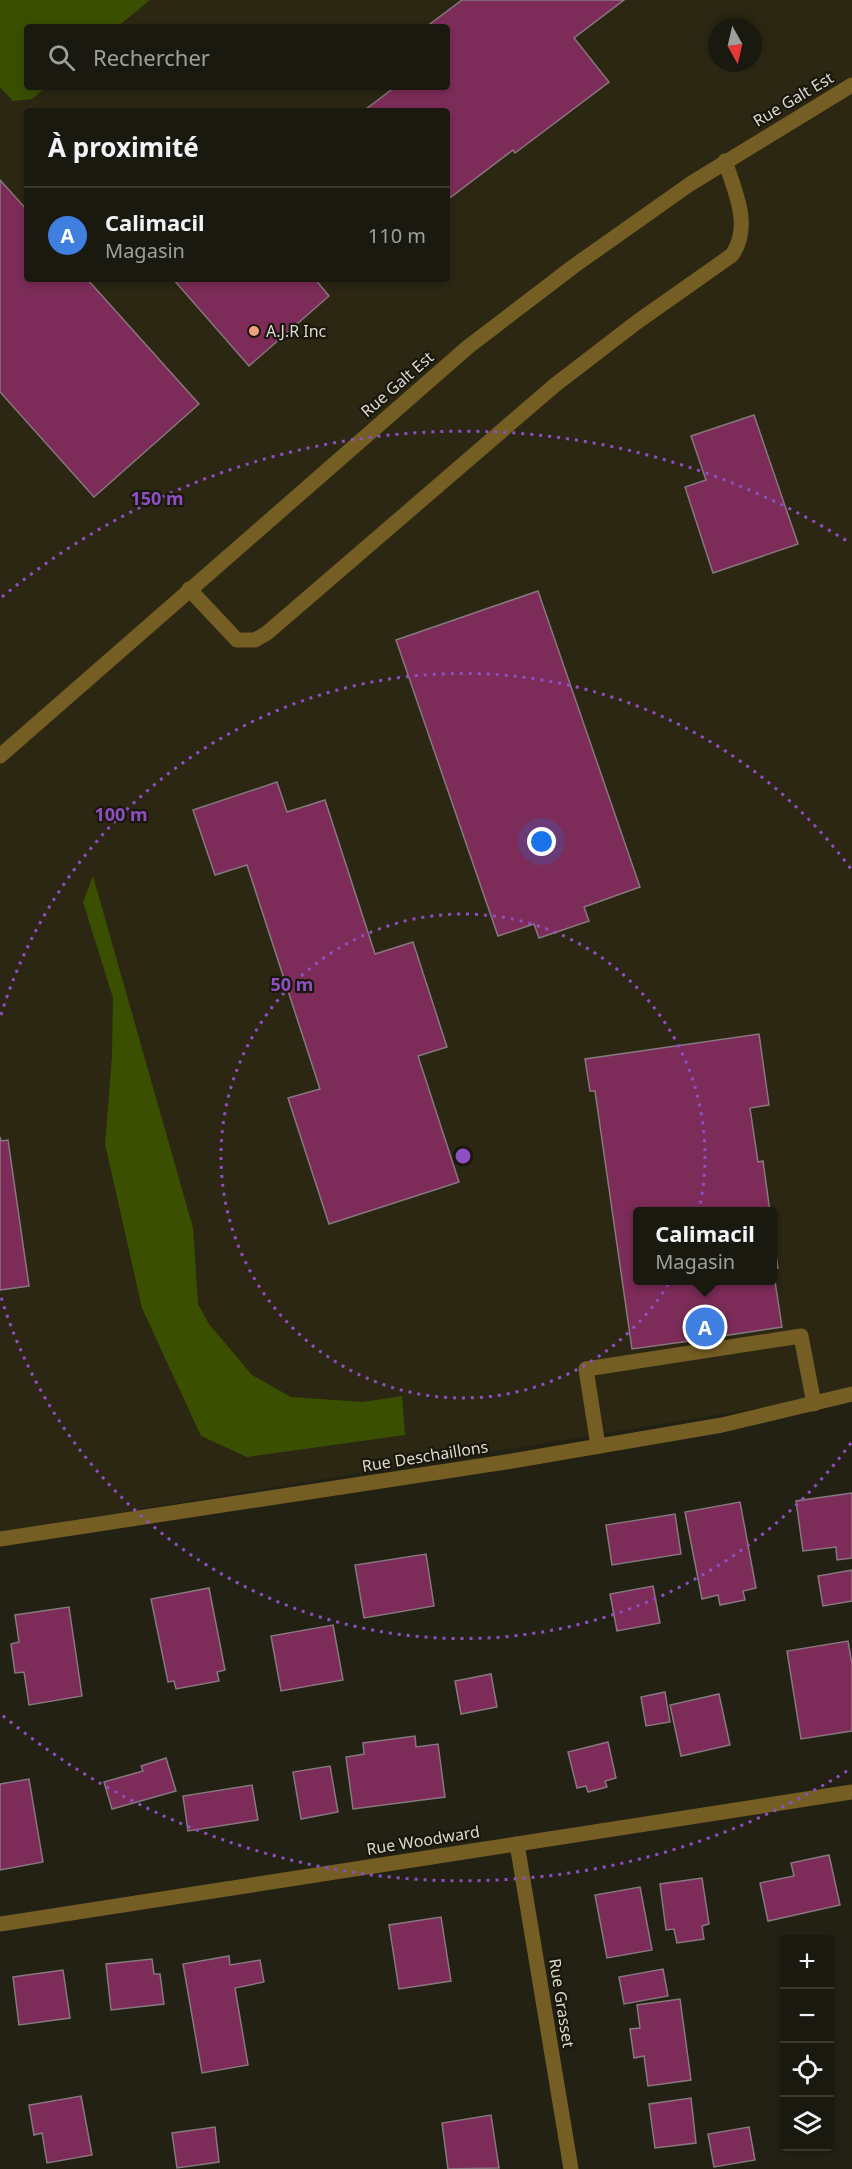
<!DOCTYPE html>
<html lang="fr">
<meta charset="utf-8">
<style>
body{margin:0;font-family:"Noto Sans",sans-serif;background:#27261d;color:#f1f3f6}
.controls{position:absolute;right:18px;bottom:18px;display:grid;overflow:hidden;border-radius:6px;box-shadow:0 3px 9px #0003}
.controls button{width:54px;height:54px;display:grid;place-items:center;padding:0;border:0;border-bottom:2px solid #38382f;background:#1a190f;color:#f1f3f6;font:30px sans-serif}
.compass{position:absolute;left:708px;top:18px;width:54px;height:54px;border-radius:50%;background:#1a190f;box-shadow:0 3px 9px #0003;rotate:172deg}
.you{position:absolute;left:542px;top:842px;width:21px;height:21px;margin:-15px;border:4px solid #fff;border-radius:50%;background:#1a73e8;box-shadow:0 0 0 9px #1a73e833}
.badge{display:grid;place-items:center;width:39px;height:39px;border-radius:50%;background:#f1a17c;color:#fff;font-size:20px;font-weight:700}
.pin{position:absolute;translate:-50% -50%;border:3px solid #fff;box-shadow:0 2px 6px #0006}
.popup{position:absolute;left:633px;top:1207px;width:144px;height:78px;box-sizing:border-box;display:grid;place-content:center;border-radius:6px;background:#1a190f;filter:drop-shadow(0 2px 4px #0005);font-size:20px;white-space:nowrap;color:#9fa09e}
.popup b{font-size:22px;color:#f1f3f6}
.popup::after{content:'';position:absolute;left:50%;top:100%;margin-left:-12px;border:12px solid transparent;border-top-color:#1a190f}
.list{margin:0;padding:0;list-style:none}
h2{display:flex;justify-content:space-between;align-items:center;height:78px;margin:0;padding:0 24px;font-size:26px}
h2 small{font-size:20px;font-weight:400;color:#9fa09e}
.list li{display:grid;grid-template-columns:39px 1fr auto;gap:18px;align-items:center;box-sizing:border-box;height:96px;padding:0 24px;border-top:2px solid #38382f}
.list b{display:block;font-size:22px;white-space:nowrap}
.list p{margin:0;font-size:20px;white-space:nowrap;color:#9fa09e}
.list em{font-size:20px;font-style:normal;color:#9fa09e}
.icon{flex:none;width:33px;height:33px;fill:none;stroke:currentColor;stroke-width:2;stroke-linecap:round;stroke-linejoin:round}
.map{position:relative;flex:none;width:852px;height:2169px;overflow:hidden}
.search{position:absolute;background:#1a190f;box-shadow:0 3px 9px #0003;left:24px;top:24px;width:426px;height:66px;display:flex;align-items:center;gap:15px;box-sizing:border-box;padding:0 21px;border-radius:6px;color:#9fa09e;font-size:22px}
.panel{position:absolute;background:#1a190f;box-shadow:0 3px 9px #0003;left:24px;top:108px;width:426px;height:174px;border-radius:6px}
.map>svg:first-child{display:block}
.built{fill:#2b2713;fill-rule:evenodd}
.forest{fill:#3b4f01}
.building{fill:#7d2c59;stroke:#87777e;stroke-width:1.5}
.lines{fill:none;stroke-linecap:round;stroke-linejoin:round}
.minor{stroke:#755e23;stroke-width:15}
.ring{fill:none;stroke:#8e4fc3;stroke-width:3;stroke-dasharray:3 6}
.poi-dot{fill:#f1a17c;stroke:#1a170b;stroke-width:2}
.labels{text-anchor:middle;dominant-baseline:central;stroke-width:4.5;stroke-linejoin:round;paint-order:stroke}
.street-label{font-size:16px;fill:#dbd9d1;stroke:#1a170b}
.poi-label{font-size:16px;fill:#dbd9d1;stroke:#1a170b;text-anchor:start}
.centre{fill:#8e4fc3;stroke:#1a170b;stroke-width:3}
.ring-label{font-size:18px;text-anchor:middle;font-weight:bold;fill:#8e4fc3;stroke:#1a170b;stroke-width:4.5;stroke-linejoin:round;paint-order:stroke}
</style>
<div class="map">
<svg width="852" height="2169" viewBox="0 0 852 2169">
<rect width="100%" height="100%" fill="#232114"/>
<path class="built" d="M 0,0 L 852,0 L 852,1393 L 0,1532 ZM 27,27 L 447,27 L 447,87 L 27,87 ZM 717,27 L 753,27 L 753,63 L 717,63 ZM 27,111 L 447,111 L 447,279 L 27,279 ZM 638,1212 L 772,1212 L 772,1280 L 638,1280 Z"/>
<g class="forest">
<path d="M 0,0 L 150,0 L 117,27 L 27,27 L 27,87 L 46,87 L 32,99 L 13,101 L 0,87 Z"/>
<path d="M 93,876 L 193,1228 L 198,1304 L 209,1324 L 252,1375 L 291,1397 L 363,1402 L 402,1396 L 405,1435 L 247,1457 L 201,1436 L 142,1308 L 105,1144 L 112,1056 L 113,998 L 83,902 Z"/>
</g>
<g class="building">
<path d="M 462,0 L 624,0 L 574,38 L 609,82 L 515,153 L 513,150 L 447,200 L 447,111 L 368,111 L 366,109 L 395,87 L 447,87 L 447,27 L 426,27 Z"/>
<path d="M 0,180 L 27,210 L 27,279 L 87,279 L 199,404 L 94,497 L 0,392 Z"/>
<path d="M 173,279 L 315,279 L 329,296 L 249,366 Z"/>
<path d="M 754,415 L 798,544 L 713,573 L 685,487 L 706,480 L 691,436 Z"/>
<path d="M 538,591 L 640,887 L 584,907 L 589,921 L 539,938 L 534,924 L 498,936 L 396,640 Z"/>
<path d="M 277,782 L 287,812 L 325,800 L 375,954 L 413,942 L 447,1047 L 418,1056 L 459,1182 L 329,1224 L 288,1098 L 320,1089 L 247,865 L 215,875 L 193,810 Z"/>
<path d="M 759,1034 L 769,1105 L 750,1108 L 758,1162 L 763,1161 L 770,1212 L 638,1212 L 638,1280 L 772,1280 L 772,1228 L 778,1268 L 773,1268 L 782,1327 L 716,1337 L 717,1343 L 698,1346 L 697,1340 L 632,1349 L 595,1091 L 590,1091 L 585,1059 Z"/>
<path d="M 0,1137 L 1,1141 L 8,1140 L 29,1286 L 0,1290 Z"/>
<path d="M 852,1493 L 852,1558 L 837,1560 L 836,1547 L 803,1551 L 796,1501 Z"/>
<path d="M 740,1502 L 756,1588 L 743,1591 L 745,1600 L 720,1605 L 718,1595 L 702,1599 L 685,1512 Z"/>
<path d="M 675,1514 L 681,1554 L 612,1565 L 606,1525 Z"/>
<path d="M 426,1554 L 434,1606 L 364,1618 L 355,1565 Z"/>
<path d="M 852,1570 L 852,1601 L 823,1606 L 818,1576 Z"/>
<path d="M 653,1586 L 660,1623 L 617,1631 L 610,1594 Z"/>
<path d="M 209,1588 L 225,1670 L 217,1672 L 219,1681 L 176,1689 L 174,1681 L 168,1682 L 151,1599 Z"/>
<path d="M 69,1607 L 82,1696 L 29,1705 L 24,1672 L 15,1673 L 11,1644 L 19,1642 L 15,1615 Z"/>
<path d="M 333,1625 L 343,1680 L 281,1691 L 271,1636 Z"/>
<path d="M 848,1641 L 852,1664 L 852,1731 L 801,1739 L 787,1651 Z"/>
<path d="M 491,1674 L 497,1707 L 461,1714 L 455,1681 Z"/>
<path d="M 665,1692 L 670,1722 L 646,1726 L 641,1697 Z"/>
<path d="M 719,1694 L 730,1745 L 681,1756 L 670,1705 Z"/>
<path d="M 415,1736 L 416,1747 L 438,1744 L 445,1797 L 353,1809 L 346,1757 L 364,1754 L 363,1743 Z"/>
<path d="M 608,1742 L 616,1778 L 605,1781 L 607,1787 L 588,1792 L 586,1786 L 577,1788 L 568,1752 Z"/>
<path d="M 166,1758 L 176,1791 L 112,1809 L 104,1782 L 143,1771 L 141,1766 Z"/>
<path d="M 330,1766 L 338,1812 L 301,1819 L 293,1772 Z"/>
<path d="M 29,1779 L 43,1862 L 0,1870 L 0,1784 Z"/>
<path d="M 252,1785 L 258,1820 L 188,1831 L 183,1796 Z"/>
<path d="M 829,1855 L 840,1905 L 768,1921 L 760,1883 L 794,1876 L 791,1863 Z"/>
<path d="M 702,1878 L 709,1924 L 702,1926 L 704,1939 L 677,1943 L 674,1929 L 666,1930 L 660,1884 Z"/>
<path d="M 640,1887 L 652,1950 L 607,1958 L 595,1895 Z"/>
<path d="M 441,1917 L 451,1981 L 399,1989 L 389,1925 Z"/>
<path d="M 229,1956 L 230,1965 L 260,1960 L 264,1982 L 235,1988 L 248,2065 L 202,2073 L 183,1964 Z"/>
<path d="M 152,1959 L 154,1974 L 160,1974 L 164,2004 L 111,2010 L 106,1964 Z"/>
<path d="M 663,1969 L 668,1996 L 624,2004 L 619,1977 Z"/>
<path d="M 63,1970 L 70,2018 L 19,2025 L 13,1977 Z"/>
<path d="M 680,1999 L 691,2080 L 648,2086 L 644,2056 L 634,2058 L 630,2029 L 640,2028 L 637,2005 Z"/>
<path d="M 81,2096 L 92,2155 L 47,2163 L 42,2133 L 34,2135 L 29,2105 Z"/>
<path d="M 691,2098 L 696,2143 L 655,2148 L 649,2104 Z"/>
<path d="M 491,2115 L 499,2168 L 448,2169 L 442,2123 Z"/>
<path d="M 215,2127 L 219,2162 L 177,2168 L 172,2133 Z"/>
<path d="M 749,2127 L 755,2160 L 714,2167 L 708,2134 Z"/>
</g>
<g class="lines">
<g class="minor">
<path d="M 189,589 L 237,640 L 255,640 L 267,633 L 555,385 L 637,322 L 732,255 C 752,226 735,192 725,161"/>
<path d="M 0,756 L 468,347 L 574,266 L 690,184 L 852,85"/>
<path d="M 598,1446 L 586,1369 L 801,1336 L 814,1404"/>
<path d="M 0,1539 L 512,1461 L 722,1425 L 852,1394"/>
<path d="M 517,1844 L 571,2169"/>
<path d="M 0,1924 L 852,1792"/>
</g>
</g>
<g class="ring">
<circle cx="463" cy="1156" r="242"/>
<path d="M851 1443A483 483 0 0 1 1 1297M1 1015A483 483 0 0 1 851 869"/>
<path d="M847 1771A725 725 0 0 1 2 1715M2 597A725 725 0 0 1 847 541"/>
</g>
<circle class="poi-dot" cx="254" cy="331" r="6"/>
<g class="labels">
<g class="street-label">
<text transform="translate(793 99) rotate(-31)">Rue Galt Est</text>
<text transform="translate(397 384) rotate(-41)">Rue Galt Est</text>
<text transform="translate(425 1456) rotate(-9)">Rue Deschaillons</text>
<text transform="translate(423 1840) rotate(-9)">Rue Woodward</text>
<text transform="translate(562 2003) rotate(81)">Rue Grasset</text>
</g>
<g class="poi-label">
<text x="266" y="331">A.J.R Inc</text>
</g>
</g>
<circle cx="463" cy="1156" r="9" class="centre"/>
<g class="ring-label">
<text x="157" y="505">150 m</text>
<text x="121" y="821">100 m</text>
<text x="292" y="991">50 m</text>
</g>
</svg>
<div class="controls">
<button>+</button>
<button>−</button>
<button><svg class="icon" aria-label="locate" viewBox="0 0 24 24"><circle cx="12" cy="12" r="6"/><path d="M12 2v4M12 18v4M2 12h4M18 12h4"/></svg></button>
<button><svg class="icon" aria-label="layers" viewBox="0 0 24 24"><path d="M12 4l9 5-9 5-9-5zM3 14l9 5 9-5"/></svg></button>
</div>
<svg class="compass" viewBox="-18 -18 36 36"><path d="M0-13l5 13h-10z" fill="#e53935"/><path d="M0 13l5-13h-10z" fill="#9fa09e"/></svg>
<div class="you"></div>
<div class="pin badge" style="left:705px;top:1327px;background:#3f7fe0">A</div>
<div class="popup"><b>Calimacil</b>Magasin</div>
<div class="search"><svg class="icon" aria-label="search" viewBox="0 0 24 24"><circle cx="10" cy="10" r="6"/><path d="M15 15l6 6"/></svg>Rechercher</div>
<section class="panel">
<h2>À proximité<small></small></h2>
<ul class="list">
<li><span class="badge" style="background:#3f7fe0">A</span><div><b>Calimacil</b><p>Magasin</p></div><em>110 m</em></li>
</ul>
</section>
</div>
